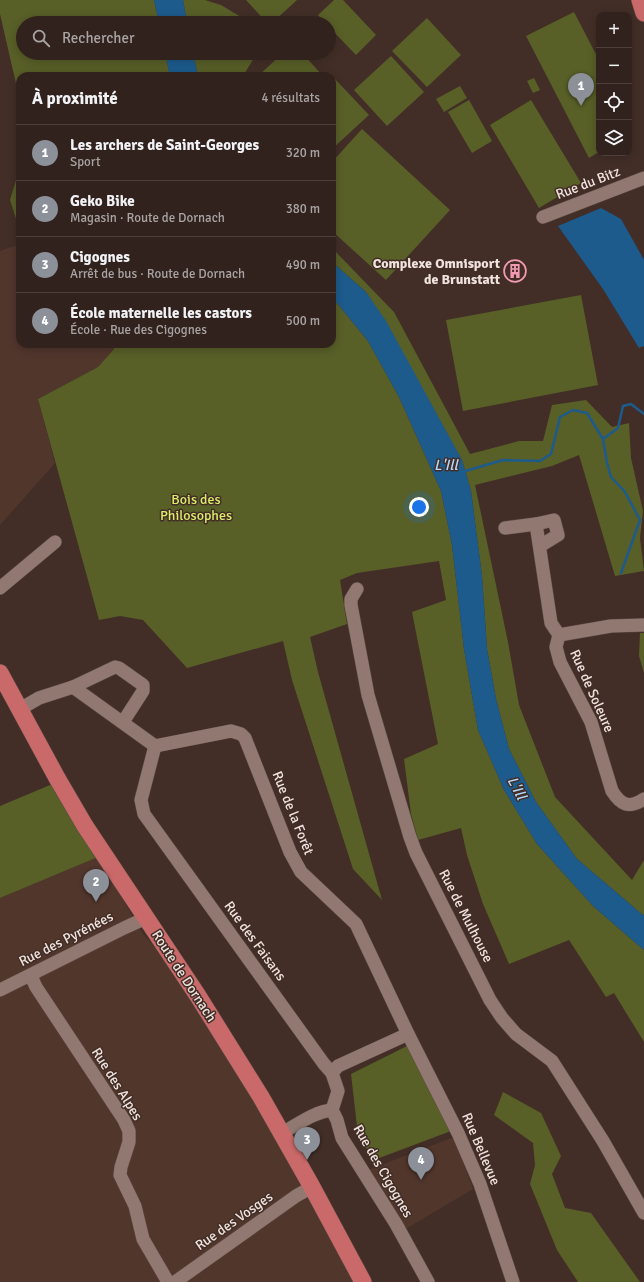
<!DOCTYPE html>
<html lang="fr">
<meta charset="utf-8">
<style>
body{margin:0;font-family:Signika,sans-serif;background:#3a2a26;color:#f1f3f6}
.controls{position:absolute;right:12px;top:12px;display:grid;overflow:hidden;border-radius:8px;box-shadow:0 2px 10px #0003}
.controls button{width:36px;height:36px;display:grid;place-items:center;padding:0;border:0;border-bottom:1px solid #4d3f3b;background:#32221d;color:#f1f3f6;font:20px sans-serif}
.you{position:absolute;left:419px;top:507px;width:14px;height:14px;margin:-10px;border:3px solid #fff;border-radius:50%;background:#1a73e8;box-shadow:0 0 0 6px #1a73e833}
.badge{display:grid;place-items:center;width:26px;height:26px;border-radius:50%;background:#8c9099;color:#fff;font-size:13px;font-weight:700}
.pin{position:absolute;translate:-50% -33px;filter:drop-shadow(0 1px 2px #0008)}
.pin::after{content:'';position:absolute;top:21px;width:14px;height:12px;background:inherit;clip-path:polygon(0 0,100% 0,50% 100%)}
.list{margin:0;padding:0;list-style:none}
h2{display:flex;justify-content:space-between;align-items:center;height:52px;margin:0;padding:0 16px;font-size:17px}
h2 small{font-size:13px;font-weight:400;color:#a8a4a4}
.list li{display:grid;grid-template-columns:26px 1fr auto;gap:12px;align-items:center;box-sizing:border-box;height:56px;padding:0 16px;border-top:1px solid #4d3f3b}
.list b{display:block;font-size:15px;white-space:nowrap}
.list p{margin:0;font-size:13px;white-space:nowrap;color:#a8a4a4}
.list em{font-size:13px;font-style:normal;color:#a8a4a4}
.icon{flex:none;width:22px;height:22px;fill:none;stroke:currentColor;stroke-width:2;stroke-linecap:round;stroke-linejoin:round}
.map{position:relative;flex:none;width:644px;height:1282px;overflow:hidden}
.search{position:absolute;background:#32221d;box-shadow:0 2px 10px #0003;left:16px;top:16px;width:320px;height:44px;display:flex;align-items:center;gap:10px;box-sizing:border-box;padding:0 14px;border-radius:22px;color:#a8a4a4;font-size:15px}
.panel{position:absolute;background:#32221d;box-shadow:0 2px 10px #0003;left:16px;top:72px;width:320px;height:276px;border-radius:12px}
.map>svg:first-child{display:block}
.built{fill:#51362c}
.green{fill:#585f27}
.water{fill:#1d5b8d}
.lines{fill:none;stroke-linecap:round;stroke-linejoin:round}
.stream{stroke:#1d5b8d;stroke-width:2.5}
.minor-casing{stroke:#5c4b45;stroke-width:14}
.major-casing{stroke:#5c4b45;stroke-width:18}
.minor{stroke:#917971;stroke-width:13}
.major{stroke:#c96969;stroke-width:17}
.labels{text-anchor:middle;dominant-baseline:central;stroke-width:3;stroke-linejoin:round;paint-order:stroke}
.street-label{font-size:14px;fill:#f0e3de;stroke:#422e27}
.poi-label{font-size:14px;font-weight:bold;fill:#f0e3de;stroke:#422e27;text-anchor:end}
.park-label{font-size:14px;fill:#dbed68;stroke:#422e27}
.water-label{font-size:15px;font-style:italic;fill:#b3d8fc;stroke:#422e27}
</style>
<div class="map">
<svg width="644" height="1282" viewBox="0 0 644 1282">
<rect width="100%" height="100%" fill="#422e27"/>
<g class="built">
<path d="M 20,244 L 20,344 L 112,344 L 114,349 L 98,367 L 38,399 L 55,463 L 0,525 L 0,251 Z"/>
<path d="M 98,857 L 143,934 L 178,973 L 270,1126 L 355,1282 L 0,1282 L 0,898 Z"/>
<path d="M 454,1137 L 473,1189 L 404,1230 L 368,1170 Z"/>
</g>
<g class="green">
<path d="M 0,0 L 154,0 L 159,23 L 23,23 L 23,53 L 165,53 L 170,76 L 20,76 L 20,101 L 0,14 Z"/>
<path d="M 183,0 L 205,0 L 221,5 L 251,23 L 187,23 Z"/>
<path d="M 246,0 L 297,0 L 272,23 L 267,23 Z"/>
<path d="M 334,0 L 343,0 L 376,35 L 356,55 L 329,27 L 329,23 L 325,23 L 318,15 Z"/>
<path d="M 574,12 L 599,60 L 599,152 L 589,158 L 526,36 Z"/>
<path d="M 427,18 L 461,55 L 427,87 L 392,51 Z"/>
<path d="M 193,53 L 254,53 L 254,58 L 243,76 L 198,76 Z"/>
<path d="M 283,53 L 302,53 L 323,76 L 258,76 Z"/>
<path d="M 391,56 L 424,92 L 387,126 L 354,90 Z"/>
<path d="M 534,78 L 540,90 L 533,93 L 527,81 Z"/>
<path d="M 335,79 L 369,115 L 332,149 L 332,82 Z"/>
<path d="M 460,86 L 467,98 L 444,112 L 436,99 Z"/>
<path d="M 469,100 L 492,141 L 472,153 L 448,112 Z"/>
<path d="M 531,100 L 581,183 L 539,208 L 490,125 Z"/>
<path d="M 362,129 L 450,210 L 386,280 L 332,231 L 332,162 Z"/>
<path d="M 20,167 L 20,231 L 10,200 Z"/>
<path d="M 332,248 L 394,312 L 470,454 L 519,441 L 543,441 L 552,405 L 586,400 L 612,427 L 629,423 L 631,458 L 643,511 L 640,538 L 644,571 L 615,576 L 579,455 L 552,466 L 475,485 L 508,642 L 519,705 L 555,797 L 632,880 L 644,860 L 644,916 L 577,859 L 536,802 L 509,749 L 496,699 L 487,649 L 482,576 L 471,491 L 462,460 L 366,292 L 332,262 Z"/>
<path d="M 581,295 L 598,385 L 463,411 L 446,320 Z"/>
<path d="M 332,297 L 368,341 L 399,397 L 441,491 L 452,545 L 464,649 L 478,730 L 504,790 L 537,844 L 593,906 L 644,950 L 644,1042 L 614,993 L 606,997 L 569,940 L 509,964 L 483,904 L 467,855 L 461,828 L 418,840 L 411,814 L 404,759 L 438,744 L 412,612 L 446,600 L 439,561 L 357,573 L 340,580 L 347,624 L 310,637 L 318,672 L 382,900 L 353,869 L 292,680 L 283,641 L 187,668 L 143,620 L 120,616 L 99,620 L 38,399 L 98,367 L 114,349 L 112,344 L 332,344 Z"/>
<path d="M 640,633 L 644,633 L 644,673 L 639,656 Z"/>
<path d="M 55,783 L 98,857 L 0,898 L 0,806 Z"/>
<path d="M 409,1045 L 451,1131 L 374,1160 L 358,1135 L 351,1074 Z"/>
<path d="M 503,1092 L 541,1113 L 561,1156 L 552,1174 L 565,1208 L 591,1213 L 640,1282 L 578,1282 L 557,1250 L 530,1184 L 535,1165 L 533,1143 L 494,1115 Z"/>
</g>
<g class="water">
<path d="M 154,0 L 183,0 L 187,23 L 159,23 Z"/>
<path d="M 165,53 L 193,53 L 198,76 L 170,76 Z"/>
<path d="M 601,208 L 621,219 L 644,260 L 644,346 L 639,348 L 603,289 L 558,226 Z"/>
<path d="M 332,262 L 366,292 L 386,321 L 462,460 L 471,491 L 482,576 L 487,649 L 496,699 L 509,749 L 536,802 L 577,859 L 644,916 L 644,950 L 593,906 L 537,844 L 504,790 L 478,730 L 464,649 L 452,545 L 441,491 L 399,397 L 368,341 L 332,297 Z"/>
</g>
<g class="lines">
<g class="stream">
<path d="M 603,439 L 618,428 L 623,406 L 631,404 L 644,414"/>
<path d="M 462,472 L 503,460 L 540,461 L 551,454 L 560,417 L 573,410 L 587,413 L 603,439 L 607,463 L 611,477 L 625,492 L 640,520 L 621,573"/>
</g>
<g class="minor-casing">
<g id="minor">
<path d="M 543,217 L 644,178"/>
<path d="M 505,528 L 536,524"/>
<path d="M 540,546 L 558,535 L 554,520 L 536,524 L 551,623 L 559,635 L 556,647 L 560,662 L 591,722 L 612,791 C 621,805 629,809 644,799"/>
<path d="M 0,588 L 55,542"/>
<path d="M 357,589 L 351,599 L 351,605 L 368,695 L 410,837 L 416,853 L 490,1000 L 502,1018 L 516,1034 L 552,1061 L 603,1141 L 644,1213"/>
<path d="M 559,635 L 611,626 L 644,625"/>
<path d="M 73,687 L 155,746"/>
<path d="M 20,709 L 39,698 L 73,687 L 115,667 L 119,668 L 143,685 L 143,691 L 123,722"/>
<path d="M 155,746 L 231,731 L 241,734 L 245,738 L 290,852 L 301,872 L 356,924 L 408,1034 L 458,1133 L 480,1184 L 513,1282"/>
<path d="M 155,746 L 141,800 L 144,814 L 324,1064 L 332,1073 L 338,1066 L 408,1034"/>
<path d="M 31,976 L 36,987 L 124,1120 L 129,1131 L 129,1142 L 121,1167 L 120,1175 L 135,1206 L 143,1239 L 168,1282"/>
<path d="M 0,990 L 124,928 L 146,918"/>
<path d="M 332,1073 L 338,1091 L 332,1110 L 337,1120 L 342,1138 L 396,1224 L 428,1282"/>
<path d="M 282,1133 C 299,1124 313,1112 332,1110"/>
<path d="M 175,1282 L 296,1196 L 312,1187"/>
</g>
</g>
<g class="major-casing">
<g id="major">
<path d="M 640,0 L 644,13"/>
<path d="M 0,673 L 57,778 L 85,826 L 198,996 L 261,1097 L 312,1187 L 363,1282"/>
</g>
</g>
<use href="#minor" class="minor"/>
<use href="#major" class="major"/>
</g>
<defs>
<g id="building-ring" transform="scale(1.15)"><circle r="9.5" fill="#422e27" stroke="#f19ab2" stroke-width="1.5"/><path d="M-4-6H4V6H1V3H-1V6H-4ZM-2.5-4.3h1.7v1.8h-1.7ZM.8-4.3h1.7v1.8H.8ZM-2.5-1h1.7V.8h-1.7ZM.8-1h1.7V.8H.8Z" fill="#f19ab2"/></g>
</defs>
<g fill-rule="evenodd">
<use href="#building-ring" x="515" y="271"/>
</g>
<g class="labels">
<g class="street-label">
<text transform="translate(588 183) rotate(-21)">Rue du Bitz</text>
<text transform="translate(592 691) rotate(66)">Rue de Soleure</text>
<text transform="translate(293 813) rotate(68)">Rue de la Forêt</text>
<text transform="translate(466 916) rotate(63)">Rue de Mulhouse</text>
<text transform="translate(66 939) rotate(-27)">Rue des Pyrénées</text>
<text transform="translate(255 941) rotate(54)">Rue des Faisans</text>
<text transform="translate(184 976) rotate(57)">Route de Dornach</text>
<text transform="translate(117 1084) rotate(58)">Rue des Alpes</text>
<text transform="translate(481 1149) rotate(67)">Rue Bellevue</text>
<text transform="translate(383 1171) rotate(60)">Rue des Cigognes</text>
<text transform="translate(234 1221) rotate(-35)">Rue des Vosges</text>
</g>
<g class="poi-label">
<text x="500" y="263">Complexe Omnisport<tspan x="500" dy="16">de Brunstatt</tspan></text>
</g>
<g class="park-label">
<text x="196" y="499">Bois des<tspan x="196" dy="16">Philosophes</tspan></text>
</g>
<g class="water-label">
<text x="446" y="465">L'Ill</text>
<text transform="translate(517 788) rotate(62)">L'Ill</text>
</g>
</g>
</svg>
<div class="controls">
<button>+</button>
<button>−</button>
<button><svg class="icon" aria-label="locate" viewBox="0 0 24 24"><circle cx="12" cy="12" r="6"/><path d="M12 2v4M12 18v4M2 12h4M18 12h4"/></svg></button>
<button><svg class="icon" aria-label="layers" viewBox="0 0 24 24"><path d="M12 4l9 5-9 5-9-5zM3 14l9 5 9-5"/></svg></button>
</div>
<div class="you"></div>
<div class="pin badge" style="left:581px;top:106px">1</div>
<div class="pin badge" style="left:96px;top:902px">2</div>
<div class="pin badge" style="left:307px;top:1160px">3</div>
<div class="pin badge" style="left:421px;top:1180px">4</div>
<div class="search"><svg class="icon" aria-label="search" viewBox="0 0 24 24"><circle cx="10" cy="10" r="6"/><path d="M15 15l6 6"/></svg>Rechercher</div>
<section class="panel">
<h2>À proximité<small>4 résultats</small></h2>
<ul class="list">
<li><span class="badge">1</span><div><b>Les archers de Saint-Georges</b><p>Sport</p></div><em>320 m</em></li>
<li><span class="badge">2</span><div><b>Geko Bike</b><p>Magasin · Route de Dornach</p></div><em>380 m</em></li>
<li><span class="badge">3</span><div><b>Cigognes</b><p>Arrêt de bus · Route de Dornach</p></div><em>490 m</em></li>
<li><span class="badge">4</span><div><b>École maternelle les castors</b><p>École · Rue des Cigognes</p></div><em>500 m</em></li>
</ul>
</section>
</div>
